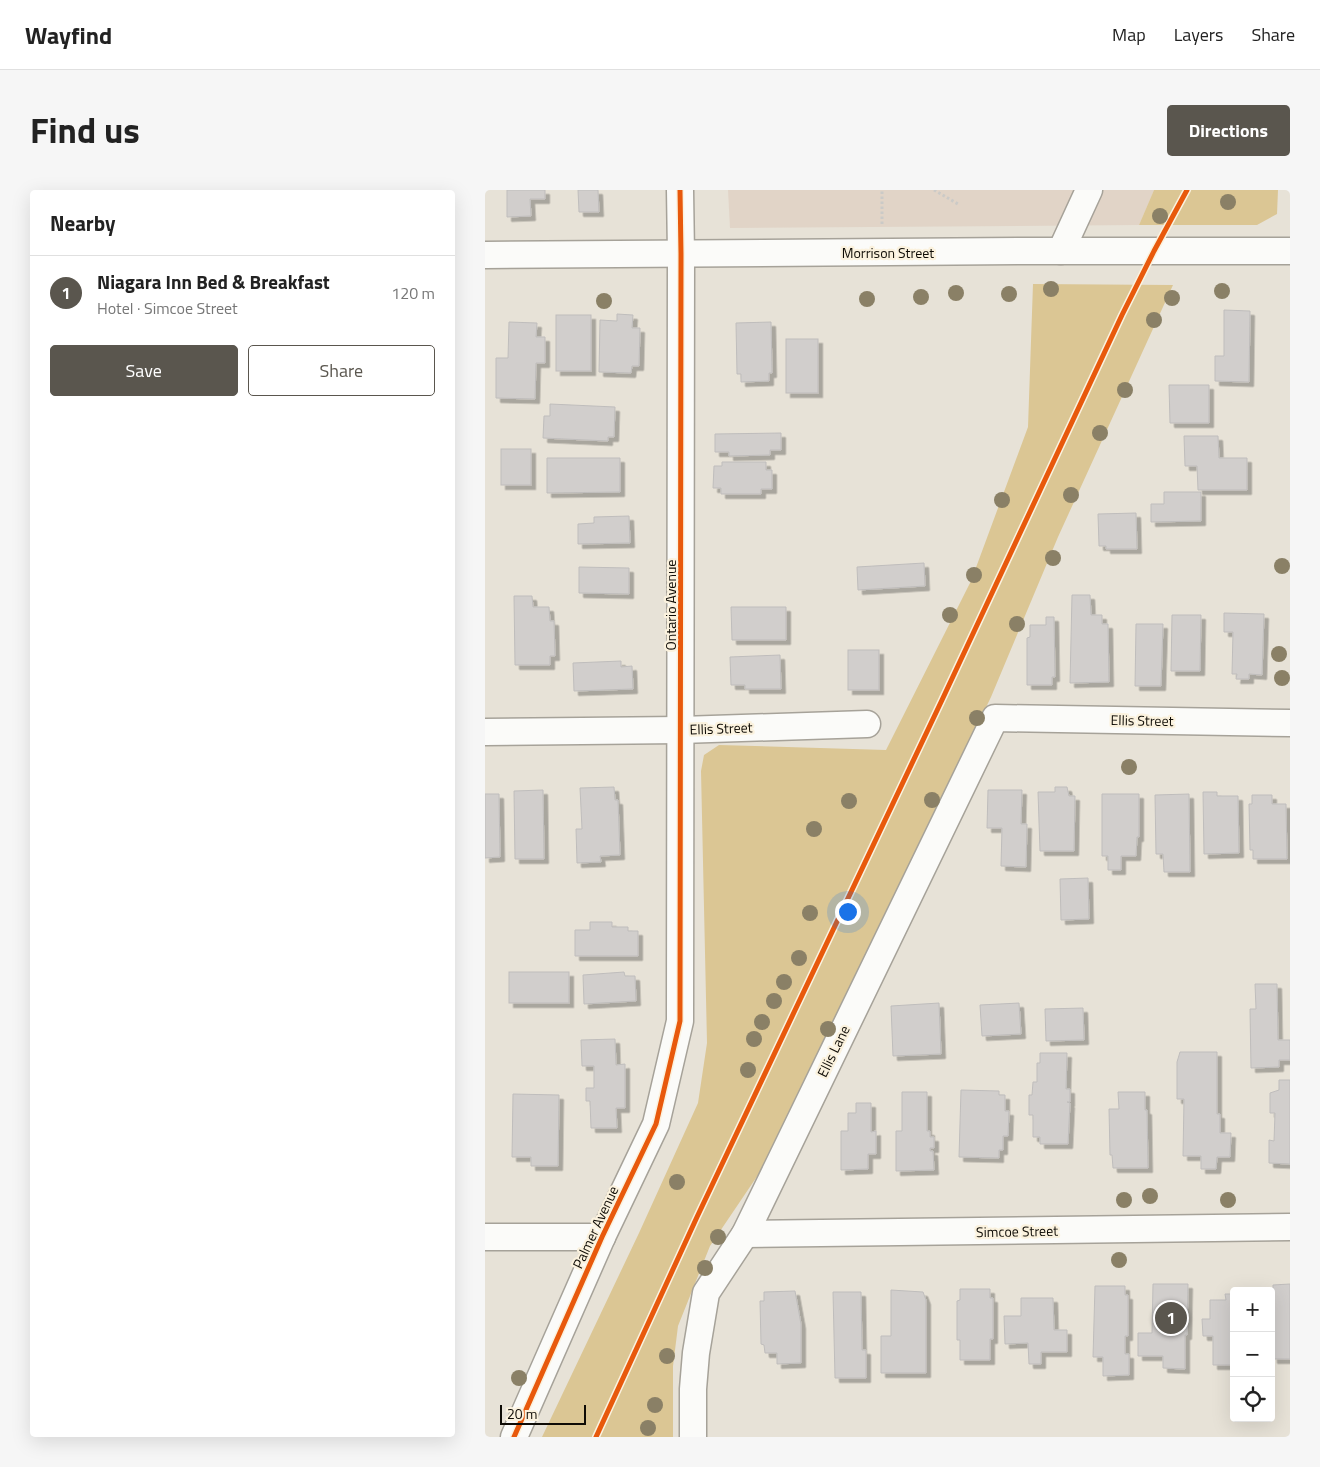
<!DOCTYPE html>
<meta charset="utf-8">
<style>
body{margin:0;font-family:"Titillium Web",sans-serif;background:#f6f6f6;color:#222}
.controls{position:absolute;right:15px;bottom:15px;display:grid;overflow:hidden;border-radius:5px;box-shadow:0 5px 20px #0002}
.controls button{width:45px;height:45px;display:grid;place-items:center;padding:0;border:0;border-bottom:1px solid #e0e0e0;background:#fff;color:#222;font:25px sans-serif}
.scale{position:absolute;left:15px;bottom:12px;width:86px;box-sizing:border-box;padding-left:5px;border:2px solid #0e0b05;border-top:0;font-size:14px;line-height:18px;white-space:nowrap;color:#0e0b05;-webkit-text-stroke:4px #fbf2de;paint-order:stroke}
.you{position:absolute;left:362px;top:721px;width:18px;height:18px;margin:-12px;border:4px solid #fff;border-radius:50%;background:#1a73e8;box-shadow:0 0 0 8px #1a73e833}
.badge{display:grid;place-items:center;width:32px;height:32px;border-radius:50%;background:#5a564e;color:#fff;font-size:16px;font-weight:700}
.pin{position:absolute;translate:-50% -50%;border:2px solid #fff;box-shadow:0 1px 5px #0006}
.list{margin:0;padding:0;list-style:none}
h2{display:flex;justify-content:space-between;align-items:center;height:65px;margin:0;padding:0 20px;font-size:21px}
h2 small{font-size:16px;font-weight:400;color:#767676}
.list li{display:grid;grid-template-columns:32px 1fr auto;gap:15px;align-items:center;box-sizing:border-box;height:75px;padding:0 20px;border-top:1px solid #e0e0e0}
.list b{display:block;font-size:19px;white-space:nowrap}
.list p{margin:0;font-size:16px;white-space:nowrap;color:#767676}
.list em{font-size:16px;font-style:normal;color:#767676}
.actions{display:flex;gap:10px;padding:15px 20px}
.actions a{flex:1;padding:11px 0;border:1px solid #5a564e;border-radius:5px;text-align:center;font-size:18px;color:#5a564e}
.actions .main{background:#5a564e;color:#fff}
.icon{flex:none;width:28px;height:28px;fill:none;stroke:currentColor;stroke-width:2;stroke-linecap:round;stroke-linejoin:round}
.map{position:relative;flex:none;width:805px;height:1247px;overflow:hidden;border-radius:5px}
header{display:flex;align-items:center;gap:30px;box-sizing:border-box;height:70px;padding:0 25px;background:#fff;border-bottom:1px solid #e0e0e0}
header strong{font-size:24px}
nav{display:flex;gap:28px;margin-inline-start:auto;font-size:18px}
.intro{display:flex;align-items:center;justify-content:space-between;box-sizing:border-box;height:120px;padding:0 30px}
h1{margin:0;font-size:35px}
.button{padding:12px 22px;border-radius:5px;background:#5a564e;color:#fff;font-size:18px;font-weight:700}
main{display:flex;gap:30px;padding:0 30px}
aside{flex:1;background:#fff;border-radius:5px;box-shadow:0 5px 20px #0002}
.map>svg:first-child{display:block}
.commercial{fill:#e1d4c7}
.green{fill:#dbc694}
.building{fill:#d1cecc;stroke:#bfbdbc;filter:url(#shadow)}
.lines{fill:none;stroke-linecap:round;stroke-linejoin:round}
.street-casing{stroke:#a6a299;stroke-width:29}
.path{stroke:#cbcac7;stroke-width:3;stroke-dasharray:2.5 2.5;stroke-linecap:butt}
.street{stroke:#fbfbf9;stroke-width:26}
.cycleway-casing{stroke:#fbf2de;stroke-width:8}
.cycleway{stroke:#e8590c;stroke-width:5}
.tree{fill:#8a8066}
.labels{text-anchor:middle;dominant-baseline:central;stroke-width:4.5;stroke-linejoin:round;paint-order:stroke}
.street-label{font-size:14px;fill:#0e0b05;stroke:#fbf2de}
</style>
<header>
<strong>Wayfind</strong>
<nav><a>Map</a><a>Layers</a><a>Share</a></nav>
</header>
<div class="intro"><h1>Find us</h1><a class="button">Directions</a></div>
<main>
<aside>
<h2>Nearby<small></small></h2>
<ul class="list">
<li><span class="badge">1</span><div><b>Niagara Inn Bed &amp; Breakfast</b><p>Hotel · Simcoe Street</p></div><em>120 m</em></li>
</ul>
<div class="actions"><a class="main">Save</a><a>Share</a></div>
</aside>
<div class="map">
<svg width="805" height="1247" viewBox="0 0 805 1247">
<defs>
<filter id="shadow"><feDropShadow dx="4.5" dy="4.5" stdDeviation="0" flood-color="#0004"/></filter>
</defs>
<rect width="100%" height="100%" fill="#e7e2d7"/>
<path class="commercial" d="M 243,0 L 669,0 L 654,35 L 245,38 Z"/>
<g class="green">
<path d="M 669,0 L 793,0 L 792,24 L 772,35 L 654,35 Z"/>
<path d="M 548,94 L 688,95 L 573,347 L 506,507 L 275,982 L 225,1056 L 193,1136 L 188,1176 L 188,1247 L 57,1247 L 154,1043 L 213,913 L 222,853 L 216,581 L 219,565 L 234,555 L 401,560 L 486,391 L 543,237 Z"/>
</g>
<g class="building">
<path d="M 22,0 L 60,0 L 60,9 L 45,9 L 46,26 L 22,27 Z"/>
<path d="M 93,0 L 113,0 L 114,22 L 94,22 Z"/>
<path d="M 739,120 L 765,121 L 764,192 L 730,191 L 730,166 L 739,166 Z"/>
<path d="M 132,124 L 148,125 L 147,138 L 155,138 L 154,176 L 147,176 L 146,183 L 114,182 L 115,130 L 132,131 Z"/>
<rect x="71" y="125" width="35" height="56"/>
<path d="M 24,132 L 52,133 L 51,147 L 60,147 L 60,173 L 51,173 L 50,209 L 11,208 L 11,168 L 23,168 Z"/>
<path d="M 286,132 L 287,183 L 284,183 L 284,191 L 256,192 L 256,184 L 252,184 L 251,133 Z"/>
<rect x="301" y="149" width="32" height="54"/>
<path d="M 684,195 L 724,195 L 724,233 L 685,233 Z"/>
<path d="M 65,214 L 130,217 L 129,247 L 123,247 L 123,251 L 58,248 L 59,226 L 65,226 Z"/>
<path d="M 296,243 L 296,260 L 285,260 L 285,265 L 244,266 L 244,262 L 230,262 L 230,244 Z"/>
<path d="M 699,246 L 733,246 L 734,268 L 762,268 L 762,300 L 713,300 L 712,276 L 700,276 Z"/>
<rect x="16" y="259" width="30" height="36"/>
<path d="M 62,268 L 135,268 L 135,302 L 62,303 Z"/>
<path d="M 237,272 L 281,272 L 281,280 L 287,280 L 287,299 L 276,299 L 276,304 L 236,304 L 236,298 L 228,298 L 229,276 L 237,276 Z"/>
<path d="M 679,302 L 716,302 L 716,331 L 666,332 L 666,314 L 679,314 Z"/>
<path d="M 651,323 L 652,359 L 621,359 L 621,356 L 614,356 L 613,324 Z"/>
<path d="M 144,326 L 145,353 L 93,354 L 93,334 L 109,333 L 109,327 Z"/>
<path d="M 439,373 L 440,396 L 373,400 L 372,377 Z"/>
<path d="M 94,377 L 144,378 L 144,404 L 94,403 Z"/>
<path d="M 587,405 L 605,405 L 606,425 L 617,425 L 617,434 L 623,434 L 624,492 L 585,493 Z"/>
<path d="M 29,406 L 47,406 L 48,417 L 64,417 L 65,431 L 69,431 L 70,466 L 65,466 L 65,475 L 30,475 Z"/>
<path d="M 246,417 L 301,417 L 301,450 L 247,450 Z"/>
<path d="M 739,423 L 779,424 L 777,485 L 764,484 L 764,489 L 751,489 L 752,484 L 747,484 L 748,442 L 739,442 Z"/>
<path d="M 687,425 L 716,425 L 715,481 L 686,481 Z"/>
<path d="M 561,427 L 569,427 L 570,487 L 567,487 L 567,495 L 542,495 L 542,448 L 545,447 L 545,435 L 561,435 Z"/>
<path d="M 651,434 L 678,434 L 676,496 L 650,496 Z"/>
<rect x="363" y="460" width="31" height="40"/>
<path d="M 295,465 L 296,499 L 260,499 L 260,495 L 246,495 L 245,467 Z"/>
<path d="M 136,471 L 136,477 L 147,476 L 148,499 L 89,501 L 88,473 Z"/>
<path d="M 129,597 L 130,610 L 133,610 L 135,665 L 115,666 L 116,672 L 92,673 L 91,639 L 97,639 L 95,598 Z"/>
<path d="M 570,597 L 582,597 L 584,606 L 590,606 L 589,661 L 555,661 L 553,602 L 570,602 Z"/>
<path d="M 58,600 L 59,669 L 30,669 L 29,601 Z"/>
<path d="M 503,600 L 537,600 L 536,634 L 542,634 L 541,677 L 516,676 L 517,638 L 502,638 Z"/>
<path d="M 718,602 L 732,602 L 732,606 L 753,606 L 754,663 L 719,664 Z"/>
<path d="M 0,604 L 14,604 L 15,667 L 0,668 Z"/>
<path d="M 617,604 L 654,604 L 654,647 L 652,647 L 651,666 L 636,666 L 636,680 L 623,680 L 623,666 L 617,666 Z"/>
<path d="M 704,604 L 705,682 L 679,682 L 678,664 L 671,664 L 670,605 Z"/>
<path d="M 767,605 L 787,605 L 787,614 L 801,614 L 802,669 L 768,669 L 768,660 L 765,660 L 764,614 L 767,614 Z"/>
<path d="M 603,688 L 604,729 L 576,730 L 575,689 Z"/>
<path d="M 105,732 L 127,732 L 127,737 L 143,737 L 143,741 L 153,741 L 153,766 L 90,766 L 90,740 L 105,740 Z"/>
<rect x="24" y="782" width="60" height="31"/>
<path d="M 139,782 L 140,786 L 150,786 L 151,811 L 99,814 L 98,785 Z"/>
<path d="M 770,794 L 792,794 L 793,850 L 805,850 L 805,870 L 794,870 L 794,877 L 766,878 L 765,819 L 771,819 Z"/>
<path d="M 454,813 L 456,864 L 408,866 L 406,816 Z"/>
<path d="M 534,813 L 536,844 L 497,846 L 495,815 Z"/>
<path d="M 598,818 L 599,850 L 561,851 L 560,819 Z"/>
<path d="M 130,849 L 131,875 L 140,874 L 140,918 L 131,918 L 132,938 L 106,938 L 105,911 L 101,911 L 101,898 L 109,898 L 109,876 L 97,876 L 96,850 Z"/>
<path d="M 695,862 L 732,862 L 732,924 L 735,924 L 735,943 L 746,943 L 745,967 L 732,967 L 731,979 L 716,979 L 716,966 L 698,966 L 699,909 L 692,909 L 692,872 Z"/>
<path d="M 555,863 L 582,863 L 581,899 L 585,899 L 585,912 L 582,912 L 585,913 L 583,954 L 555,954 L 555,947 L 548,947 L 548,925 L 544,925 L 544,905 L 547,905 L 548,892 L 552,892 L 552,873 L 555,873 Z"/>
<path d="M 794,890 L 805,890 L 805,974 L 784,973 L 784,950 L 789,951 L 790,923 L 785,923 L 785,903 L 794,900 Z"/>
<path d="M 476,900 L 514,901 L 514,905 L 520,905 L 520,921 L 524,921 L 523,946 L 518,946 L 518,960 L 514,960 L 514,968 L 474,967 Z"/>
<path d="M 417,902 L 442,902 L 442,941 L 445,941 L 445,947 L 449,947 L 449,958 L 445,958 L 445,961 L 448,961 L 449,980 L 411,981 L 411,941 L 417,941 Z"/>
<path d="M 633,902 L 660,902 L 660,920 L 662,920 L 663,978 L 628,978 L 627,965 L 625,965 L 624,919 L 634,919 Z"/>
<path d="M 28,904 L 74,905 L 73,976 L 46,976 L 46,967 L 27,967 Z"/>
<path d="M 371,913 L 386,913 L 386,942 L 391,941 L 391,964 L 383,964 L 383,979 L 356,980 L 356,941 L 363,941 L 363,923 L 371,923 Z"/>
<path d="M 668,1094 L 703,1094 L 702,1145 L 700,1145 L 700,1179 L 678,1178 L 678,1166 L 653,1166 L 653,1143 L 667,1143 Z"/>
<path d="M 805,1094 L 805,1169 L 788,1169 L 787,1140 L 786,1140 L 786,1122 L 788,1122 L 788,1095 Z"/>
<path d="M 610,1096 L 640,1096 L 640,1105 L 643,1105 L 643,1146 L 640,1146 L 640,1164 L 644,1164 L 644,1185 L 618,1186 L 618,1167 L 608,1167 Z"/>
<path d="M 475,1099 L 505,1099 L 505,1108 L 508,1108 L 508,1149 L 505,1149 L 505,1170 L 475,1170 L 475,1150 L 472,1150 L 472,1111 L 475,1110 Z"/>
<path d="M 406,1100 L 438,1102 L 441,1110 L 441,1183 L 396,1183 L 396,1146 L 406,1146 Z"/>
<path d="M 310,1101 L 316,1134 L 316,1173 L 292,1174 L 292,1163 L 280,1163 L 279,1155 L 276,1154 L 275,1111 L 279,1111 L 279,1102 Z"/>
<path d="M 348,1102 L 376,1102 L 377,1160 L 381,1160 L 381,1188 L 350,1188 Z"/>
<path d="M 740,1104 L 749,1104 L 749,1175 L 728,1175 L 728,1146 L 718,1146 L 717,1129 L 725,1129 L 725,1110 L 741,1110 Z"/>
<path d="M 536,1108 L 568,1108 L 569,1140 L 582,1140 L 582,1162 L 556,1162 L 556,1174 L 544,1174 L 543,1153 L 520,1154 L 519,1126 L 536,1126 Z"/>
</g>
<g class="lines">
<g class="street-casing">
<g id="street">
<path d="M 576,61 L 604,0"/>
<path d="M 0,65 L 543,61 L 805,61"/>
<path d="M 0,542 L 196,540 L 382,534"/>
<path d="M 260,1044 L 805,1037"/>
<path d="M 0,1047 L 117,1047"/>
<path d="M 29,1247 L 117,1047 L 171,934 L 195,831 L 196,64 L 195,0"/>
<path d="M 208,1247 L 208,1199 L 211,1163 L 221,1103 L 260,1044 L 510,528 L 805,533"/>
</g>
</g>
<g class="path">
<path d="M 449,0 L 473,14"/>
<path d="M 397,34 L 397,0"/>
</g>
<use href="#street" class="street"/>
<g class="cycleway-casing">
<g id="cycleway">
<path d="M 29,1247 L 117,1047 L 171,934 L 195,831 L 196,64 L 195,0"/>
<path d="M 111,1247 L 212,1027 L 457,510 L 637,125 L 669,61 L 702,0"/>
</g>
</g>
<use href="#cycleway" class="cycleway"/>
</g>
<g class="tree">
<circle cx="743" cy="12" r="8"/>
<circle cx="675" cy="26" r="8"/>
<circle cx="566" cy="99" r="8"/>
<circle cx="737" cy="101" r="8"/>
<circle cx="471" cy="103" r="8"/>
<circle cx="524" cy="104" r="8"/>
<circle cx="436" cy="107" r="8"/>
<circle cx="687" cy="108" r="8"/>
<circle cx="382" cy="109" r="8"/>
<circle cx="119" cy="111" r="8"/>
<circle cx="669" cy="130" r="8"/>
<circle cx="640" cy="200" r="8"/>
<circle cx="615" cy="243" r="8"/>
<circle cx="586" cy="305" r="8"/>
<circle cx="517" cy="310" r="8"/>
<circle cx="568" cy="368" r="8"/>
<circle cx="797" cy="376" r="8"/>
<circle cx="489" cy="385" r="8"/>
<circle cx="465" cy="425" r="8"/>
<circle cx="532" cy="434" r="8"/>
<circle cx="794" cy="464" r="8"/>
<circle cx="797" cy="488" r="8"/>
<circle cx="492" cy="528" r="8"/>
<circle cx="644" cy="577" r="8"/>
<circle cx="447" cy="610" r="8"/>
<circle cx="364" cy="611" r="8"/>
<circle cx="329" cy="639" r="8"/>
<circle cx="325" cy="723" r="8"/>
<circle cx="314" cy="768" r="8"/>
<circle cx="299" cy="792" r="8"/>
<circle cx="289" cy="811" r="8"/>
<circle cx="277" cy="832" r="8"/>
<circle cx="343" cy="839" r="8"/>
<circle cx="269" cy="849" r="8"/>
<circle cx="263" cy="880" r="8"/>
<circle cx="192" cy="992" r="8"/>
<circle cx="665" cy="1006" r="8"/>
<circle cx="639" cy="1010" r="8"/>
<circle cx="743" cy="1010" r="8"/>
<circle cx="233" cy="1047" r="8"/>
<circle cx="634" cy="1070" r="8"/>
<circle cx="220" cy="1078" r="8"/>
<circle cx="182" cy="1166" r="8"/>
<circle cx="34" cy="1188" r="8"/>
<circle cx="170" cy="1215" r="8"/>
<circle cx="163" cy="1238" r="8"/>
</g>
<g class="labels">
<g class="street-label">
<text x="403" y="62">Morrison Street</text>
<text transform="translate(185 415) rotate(-90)">Ontario Avenue</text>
<text transform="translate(657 530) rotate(1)">Ellis Street</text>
<text transform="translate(236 538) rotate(-2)">Ellis Street</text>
<text transform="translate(348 861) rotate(-64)">Ellis Lane</text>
<text transform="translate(110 1037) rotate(-65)">Palmer Avenue</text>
<text transform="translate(532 1041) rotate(-1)">Simcoe Street</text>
</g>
</g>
</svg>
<div class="controls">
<button>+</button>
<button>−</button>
<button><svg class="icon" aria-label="locate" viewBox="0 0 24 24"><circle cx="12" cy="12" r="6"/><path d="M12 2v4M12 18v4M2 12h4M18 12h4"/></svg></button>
</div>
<div class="scale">20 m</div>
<div class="you"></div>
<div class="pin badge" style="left:686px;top:1128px">1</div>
</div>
</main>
